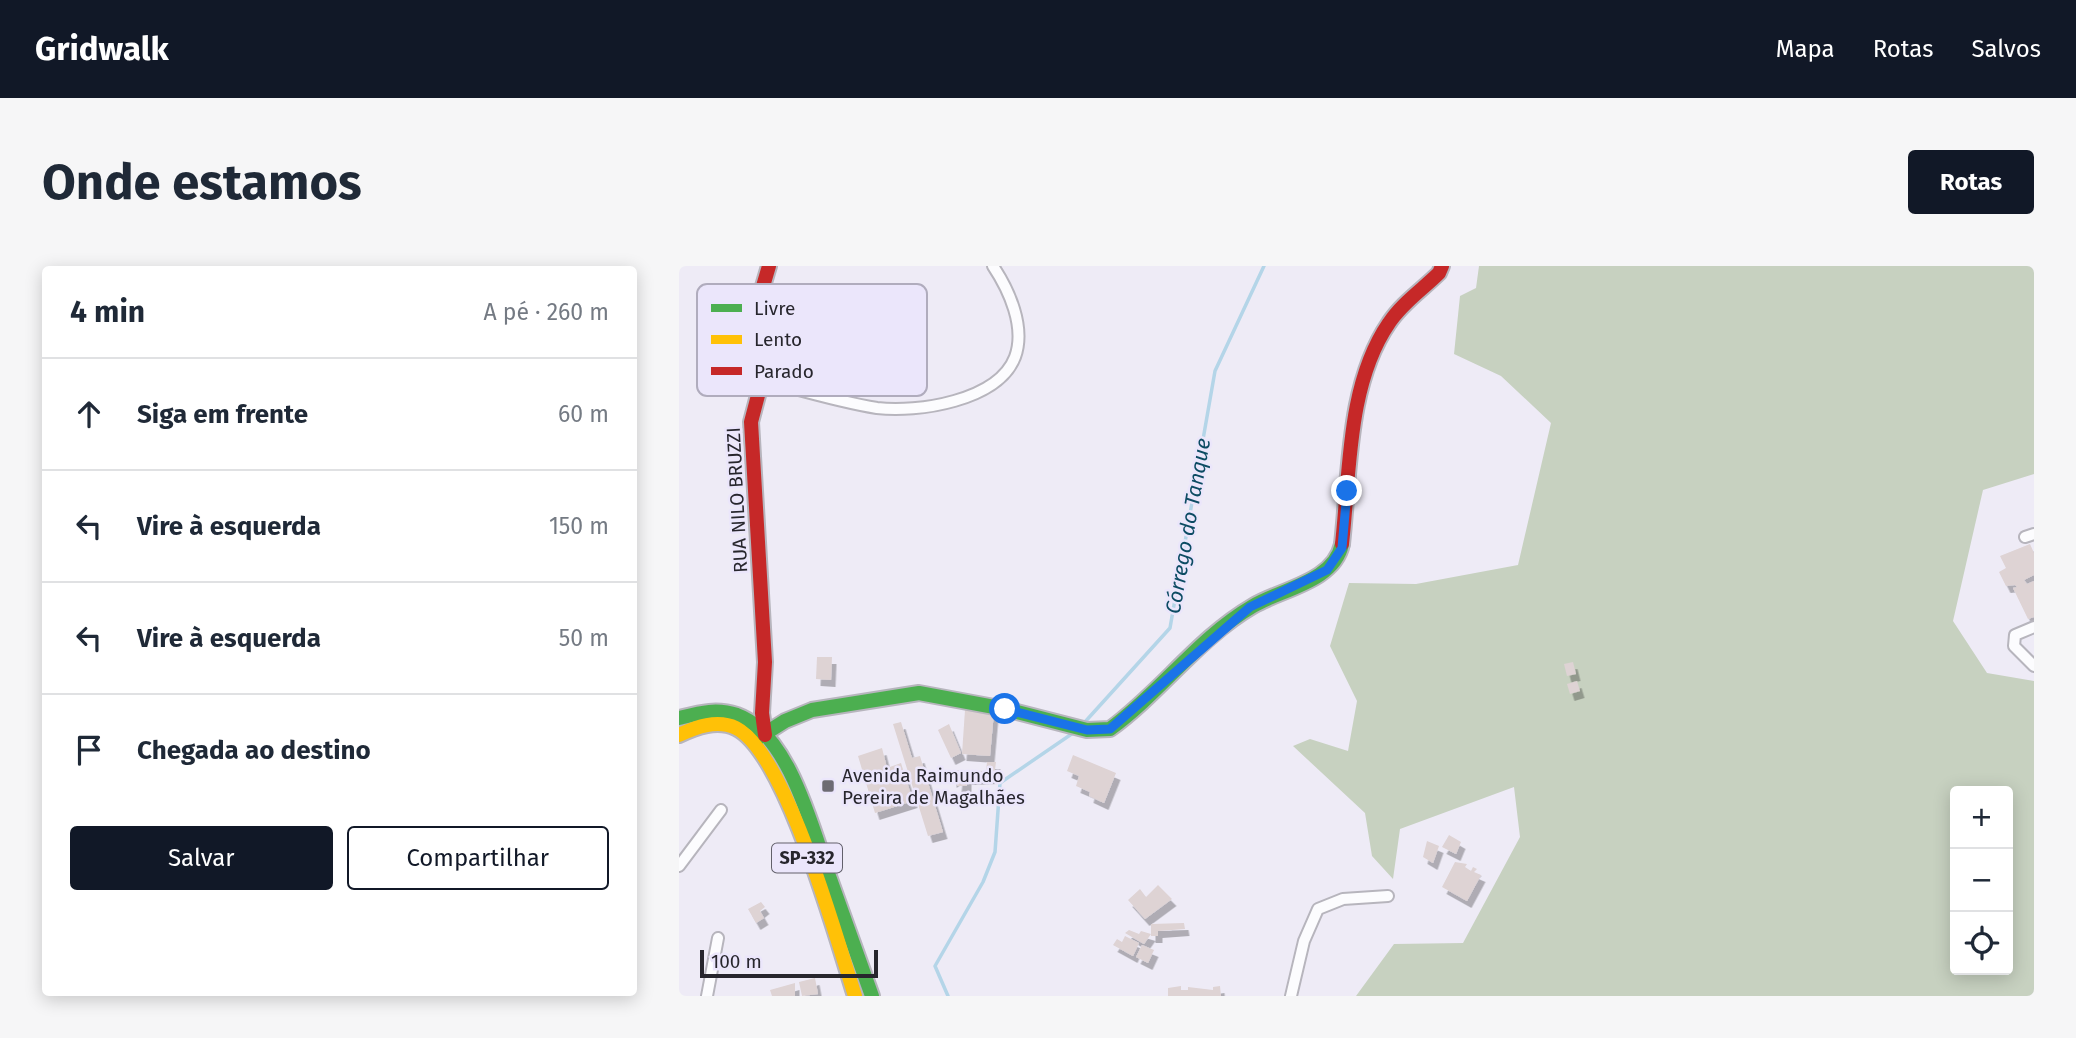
<!DOCTYPE html>
<html lang="pt">
<meta charset="utf-8">
<style>
body{margin:0;font-family:"Fira Sans",sans-serif;background:#f6f6f7;color:#1f2937}
.controls{position:absolute;right:21px;bottom:21px;display:grid;overflow:hidden;border-radius:7px;box-shadow:0 4px 18px #0003}
.controls button{width:63px;height:63px;display:grid;place-items:center;padding:0;border:0;border-bottom:2px solid #e0e1e3;background:#fff;color:#1f2937;font:35px sans-serif}
.scale{position:absolute;left:21px;bottom:18px;width:178px;box-sizing:border-box;padding-left:7px;border:4px solid #27262d;border-top:0;font-size:19px;line-height:24px;white-space:nowrap;color:#27262d;-webkit-text-stroke:5px #ebe6fb;paint-order:stroke}
.stop{position:absolute;width:21px;height:21px;margin:-16px;border:5px solid #1a73e8;border-radius:50%;background:#fff}
.stop.end{background:#1a73e8;border-color:#fff;box-shadow:0 2px 7px #0008}
.list{margin:0;padding:0;list-style:none}
h2{display:flex;justify-content:space-between;align-items:center;height:91px;margin:0;padding:0 28px;font-size:30px}
h2 small{font-size:23px;font-weight:400;color:#747a83}
.list li{display:grid;grid-template-columns:46px 1fr auto;gap:21px;align-items:center;box-sizing:border-box;height:112px;padding:0 28px;border-top:2px solid #e0e1e3}
.list b{display:block;font-size:26px;white-space:nowrap}
.list em{font-size:23px;font-style:normal;color:#747a83}
.actions{display:flex;gap:14px;padding:21px 28px}
.actions a{flex:1;padding:16px 0;border:2px solid #111827;border-radius:7px;text-align:center;font-size:24px;color:#111827}
.actions .main{background:#111827;color:#fff}
.icon{flex:none;width:38px;height:38px;fill:none;stroke:currentColor;stroke-width:2;stroke-linecap:round;stroke-linejoin:round}
.map{position:relative;flex:none;width:1355px;height:730px;overflow:hidden;border-radius:7px}
header{display:flex;align-items:center;gap:42px;box-sizing:border-box;height:98px;padding:0 35px;background:#111827;color:#fff}
header strong{font-size:33px}
nav{display:flex;gap:38px;margin-inline-start:auto;font-size:24px}
.intro{display:flex;align-items:center;justify-content:space-between;box-sizing:border-box;height:168px;padding:0 42px}
h1{margin:0;font-size:49px}
.button{padding:18px 32px;border-radius:7px;background:#111827;color:#fff;font-size:24px;font-weight:700}
main{display:flex;gap:42px;padding:0 42px}
aside{flex:1;background:#fff;border-radius:7px;box-shadow:0 4px 18px #0003}
.map>svg:first-child{display:block}
.forest{fill:#c7d1c0;fill-rule:evenodd}
.lines{fill:none;stroke-linecap:round;stroke-linejoin:round}
.stream{stroke:#b4d5e8;stroke-width:3.5}
.building{fill:#ded3d4;filter:url(#shadow)}
.street-casing{stroke:#b7b5bd;stroke-width:14}
.fast-casing{stroke:#b7b5bd;stroke-width:18}
.slow-casing{stroke:#b7b5bd;stroke-width:18}
.jam-casing{stroke:#b7b5bd;stroke-width:18}
.street{stroke:#fcfcfe;stroke-width:10}
.fast{stroke:#4caf50;stroke-width:14}
.slow{stroke:#ffc107;stroke-width:14}
.jam{stroke:#c62828;stroke-width:14}
.route{stroke:#1a73e8;stroke-width:9}
.poi-dot{fill:#6d6b73;stroke:#ebe6fb;stroke-width:2.5}
.labels{text-anchor:middle;dominant-baseline:central;stroke-width:5;stroke-linejoin:round;paint-order:stroke}
.shield{fill:#ebe6fb;stroke:#62606b;stroke-width:2}
.shield-label{font-size:18px;font-weight:bold;fill:#27262d}
.street-label{font-size:19px;fill:#27262d;stroke:#ebe6fb}
.poi-label{font-size:19px;fill:#27262d;stroke:#ebe6fb;text-anchor:start}
.water-label{font-size:21px;font-style:italic;fill:#0c4b63;stroke:#ebe6fb}
.key{fill:#ebe6fb;stroke:#b0acbd;stroke-width:2}
.key-label{font-size:19px;fill:#27262d}
</style>
<header>
<strong>Gridwalk</strong>
<nav><a>Mapa</a><a>Rotas</a><a>Salvos</a></nav>
</header>
<div class="intro"><h1>Onde estamos</h1><a class="button">Rotas</a></div>
<main>
<aside>
<h2>4 min<small>A pé · 260 m</small></h2>
<ul class="list">
<li><svg class="icon" aria-label="ahead" viewBox="0 0 24 24"><path d="M12 20V5M6 11l6-6 6 6"/></svg><div><b>Siga em frente</b></div><em>60 m</em></li>
<li><svg class="icon" aria-label="left" viewBox="0 0 24 24"><path d="M17 20v-9H6M10 6l-5 5 5 5"/></svg><div><b>Vire à esquerda</b></div><em>150 m</em></li>
<li><svg class="icon" aria-label="left" viewBox="0 0 24 24"><path d="M17 20v-9H6M10 6l-5 5 5 5"/></svg><div><b>Vire à esquerda</b></div><em>50 m</em></li>
<li><svg class="icon" aria-label="arrive" viewBox="0 0 24 24"><path d="M6 21V4h12l-3 4 3 4H6"/></svg><div><b>Chegada ao destino</b></div></li>
</ul>
<div class="actions"><a class="main">Salvar</a><a>Compartilhar</a></div>
</aside>
<div class="map">
<svg width="1355" height="730" viewBox="0 0 1355 730">
<defs>
<filter id="shadow"><feDropShadow dx="4.5" dy="7" stdDeviation="0" flood-color="#0004"/></filter>
</defs>
<rect width="100%" height="100%" fill="#eeebf6"/>
<path class="forest" d="M 800,0 L 1355,0 L 1355,208 L 1304,224 L 1274,355 L 1308,407 L 1355,415 L 1355,730 L 677,730 L 715,678 L 784,677 L 841,571 L 835,521 L 721,563 L 714,613 L 693,590 L 686,547 L 614,480 L 631,473 L 669,485 L 678,435 L 651,380 L 670,317 L 737,318 L 839,299 L 872,157 L 822,110 L 775,88 L 781,30 L 797,22 ZM 1276,525 L 1329,525 L 1329,704 L 1276,704 Z"/>
<g class="lines">
<g class="stream">
<path d="M 405,457 L 491,362 L 536,105 L 585,0"/>
<path d="M 269,730 L 256,700 L 304,616 L 316,586 L 321,517 L 397,465"/>
</g>
</g>
<g class="building">
<path d="M 1351,278 L 1355,287 L 1355,309 L 1345,314 L 1348,318 L 1355,315 L 1355,351 L 1349,353 L 1334,322 L 1338,321 L 1336,319 L 1327,320 L 1320,306 L 1327,302 L 1321,290 Z"/>
<path d="M 138,391 L 153,391 L 152,414 L 137,413 Z"/>
<path d="M 894,396 L 897,408 L 888,410 L 885,398 Z"/>
<path d="M 898,415 L 901,425 L 891,428 L 888,418 Z"/>
<path d="M 286,444 L 315,446 L 311,490 L 283,488 Z"/>
<path d="M 222,456 L 233,492 L 241,490 L 264,566 L 249,570 L 214,458 Z"/>
<path d="M 270,458 L 282,487 L 272,492 L 259,464 Z"/>
<path d="M 203,482 L 208,502 L 222,497 L 234,535 L 196,547 L 179,490 Z"/>
<path d="M 394,489 L 437,507 L 425,537 L 410,530 L 411,526 L 397,520 L 400,510 L 388,505 Z"/>
<path d="M 308,496 L 317,496 L 315,511 L 288,512 L 288,520 L 278,520 L 279,511 L 273,515 L 273,504 L 307,505 Z"/>
<path d="M 770,569 L 782,576 L 777,588 L 763,581 Z"/>
<path d="M 748,575 L 760,580 L 754,597 L 744,591 Z"/>
<path d="M 776,596 L 788,598 L 786,601 L 792,605 L 794,601 L 798,603 L 795,606 L 802,609 L 788,635 L 763,621 Z"/>
<path d="M 479,619 L 493,633 L 466,653 L 449,634 L 461,623 L 467,631 Z"/>
<path d="M 82,636 L 86,641 L 81,645 L 85,652 L 77,657 L 69,643 Z"/>
<path d="M 505,657 L 506,663 L 479,665 L 479,670 L 472,670 L 472,658 Z"/>
<path d="M 450,664 L 460,668 L 462,665 L 472,668 L 465,678 L 446,667 Z"/>
<path d="M 446,670 L 460,677 L 454,690 L 434,679 L 438,673 L 443,676 Z"/>
<path d="M 463,679 L 475,684 L 469,697 L 457,691 Z"/>
<path d="M 136,712 L 139,728 L 123,730 L 120,716 Z"/>
<path d="M 116,717 L 116,730 L 93,730 L 91,724 Z"/>
<path d="M 502,720 L 502,724 L 509,724 L 509,721 L 534,724 L 534,721 L 541,720 L 542,730 L 489,730 L 489,722 Z"/>
</g>
<g class="lines">
<g class="street-casing">
<g id="street">
<path d="M 83,114 C 121,124 160,136 198,142 C 238,147 319,135 336,91 C 347,61 330,24 314,0"/>
<path d="M 1346,271 L 1355,268"/>
<path d="M 1355,361 L 1336,369 L 1335,380 L 1355,400"/>
<path d="M 0,600 L 42,544"/>
<path d="M 28,730 L 39,672"/>
<path d="M 612,730 L 625,675 L 639,643 L 664,633 L 709,630"/>
</g>
</g>
<g class="fast-casing">
<g id="fast">
<path d="M 0,452 C 20,447 37,442 58,449 C 111,468 134,566 151,613 C 165,652 179,691 193,730"/>
<path d="M 76,474 L 106,455 L 133,444 L 240,427 L 326,443 L 408,464 L 431,463 C 482,426 519,372 574,340 C 602,323 655,316 663,278"/>
</g>
</g>
<g class="slow-casing">
<path id="slow" d="M 0,469 C 17,461 38,453 57,462 C 107,487 158,674 176,730"/>
</g>
<g class="jam-casing">
<g id="jam">
<path d="M 663,278 C 671,207 668,118 710,57 C 723,37 744,23 760,7 L 763,0"/>
<path d="M 86,469 L 83,447 L 86,396 L 72,156 L 83,114 L 82,27 L 90,0"/>
</g>
</g>
<use href="#street" class="street"/>
<use href="#fast" class="fast"/>
<use href="#slow" class="slow"/>
<use href="#jam" class="jam"/>
</g>
<g class="lines">
<path class="route" d="M 326,443 L 408,464 L 431,463 L 571,341 L 648,304 L 663,282 L 668,225"/>
</g>
<rect class="poi-dot" x="142" y="513" width="14" height="14" rx="3.5"/>
<g class="labels">
<rect class="shield" x="93" y="577.5" width="70" height="29" rx="5"/>
<g class="shield-label">
<text x="128" y="592">SP-332</text>
</g>
<g class="street-label">
<text transform="translate(58 234) rotate(-93)">RUA NILO BRUZZI</text>
</g>
<g class="poi-label">
<text x="163" y="509">Avenida Raimundo<tspan x="163" dy="22">Pereira de Magalhães</tspan></text>
</g>
<g class="water-label">
<text transform="translate(509 260) rotate(-80)">Córrego do Tanque</text>
</g>
</g>
<rect x="18" y="18" width="230" height="112" rx="10" class="key"/>
<rect x="32" y="38" width="31" height="8" fill="#4caf50"/>
<rect x="32" y="69" width="31" height="9" fill="#ffc107"/>
<rect x="32" y="101" width="31" height="8" fill="#c62828"/>
<g class="key-label">
<text x="75" y="49">Livre</text>
<text x="75" y="80">Lento</text>
<text x="75" y="112">Parado</text>
</g>
</svg>
<div class="controls">
<button>+</button>
<button>−</button>
<button><svg class="icon" aria-label="locate" viewBox="0 0 24 24"><circle cx="12" cy="12" r="6"/><path d="M12 2v4M12 18v4M2 12h4M18 12h4"/></svg></button>
</div>
<div class="scale">100 m</div>
<div class="stop" style="left:326px;top:443px"></div>
<div class="stop end" style="left:668px;top:225px"></div>
</div>
</main>
